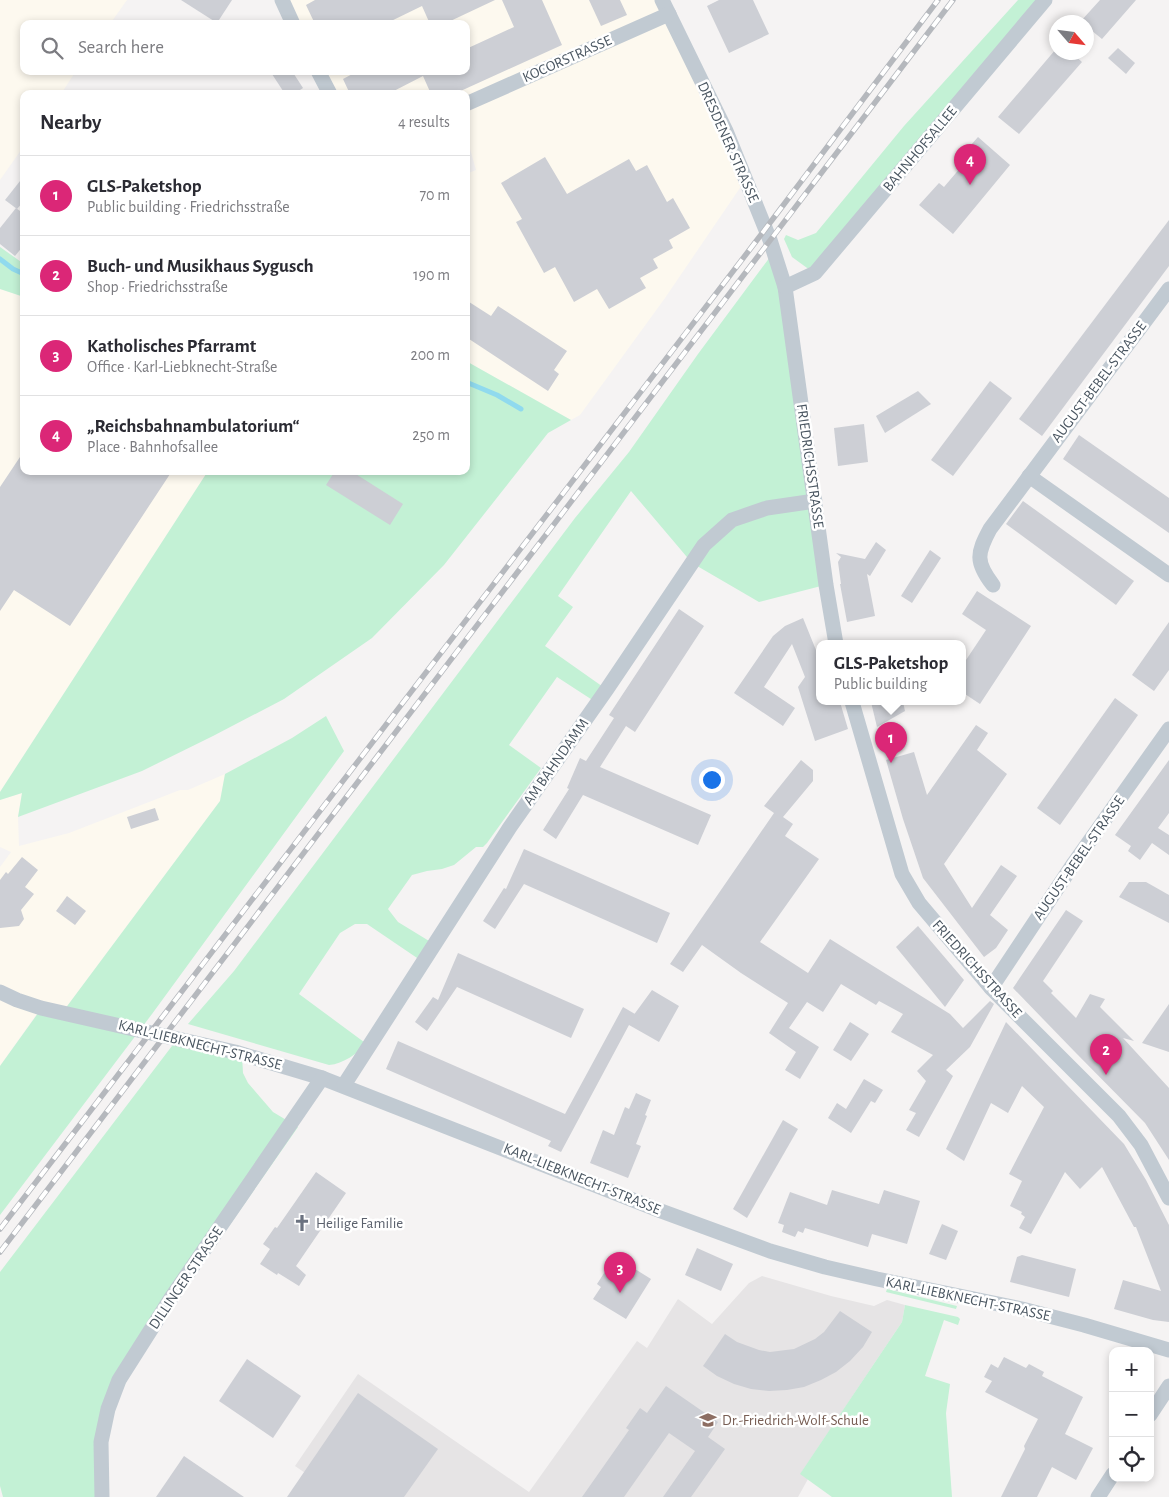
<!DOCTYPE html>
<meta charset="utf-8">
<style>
body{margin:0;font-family:"Alegreya Sans",sans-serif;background:#f2f2f3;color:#2b2b33}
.controls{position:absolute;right:15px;bottom:15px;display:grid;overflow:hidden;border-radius:10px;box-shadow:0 2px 8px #0003}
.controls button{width:45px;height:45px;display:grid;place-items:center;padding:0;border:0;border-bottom:1px solid #e1e1e2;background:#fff;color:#2b2b33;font:25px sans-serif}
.compass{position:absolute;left:1049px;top:15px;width:45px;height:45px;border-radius:50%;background:#fff;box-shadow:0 2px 8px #0003;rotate:118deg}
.you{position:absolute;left:711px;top:779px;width:18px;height:18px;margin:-12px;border:4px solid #fff;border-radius:50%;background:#1a73e8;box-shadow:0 0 0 8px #1a73e833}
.badge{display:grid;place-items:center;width:32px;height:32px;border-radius:50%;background:#db2777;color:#fff;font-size:16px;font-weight:700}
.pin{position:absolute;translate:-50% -41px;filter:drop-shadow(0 1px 2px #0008)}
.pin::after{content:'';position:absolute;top:26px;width:18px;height:15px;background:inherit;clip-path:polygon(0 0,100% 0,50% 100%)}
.popup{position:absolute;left:816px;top:640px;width:150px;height:65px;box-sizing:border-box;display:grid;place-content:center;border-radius:10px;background:#fff;filter:drop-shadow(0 1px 4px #0005);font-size:16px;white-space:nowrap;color:#7c7c81}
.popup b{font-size:19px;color:#2b2b33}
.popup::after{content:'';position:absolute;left:50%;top:100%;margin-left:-10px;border:10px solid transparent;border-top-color:#fff}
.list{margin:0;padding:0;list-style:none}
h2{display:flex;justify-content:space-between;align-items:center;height:65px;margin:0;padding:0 20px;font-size:21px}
h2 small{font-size:16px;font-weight:400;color:#7c7c81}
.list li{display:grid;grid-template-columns:32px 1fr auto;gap:15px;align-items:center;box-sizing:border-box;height:80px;padding:0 20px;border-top:1px solid #e1e1e2}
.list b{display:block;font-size:19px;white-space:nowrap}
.list p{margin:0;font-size:16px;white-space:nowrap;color:#7c7c81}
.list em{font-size:16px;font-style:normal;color:#7c7c81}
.icon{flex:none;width:28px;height:28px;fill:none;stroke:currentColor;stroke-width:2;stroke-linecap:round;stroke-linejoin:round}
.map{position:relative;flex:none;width:1169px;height:1497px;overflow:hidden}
.search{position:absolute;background:#fff;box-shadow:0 2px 8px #0003;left:20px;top:20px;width:450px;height:55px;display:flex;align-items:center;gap:12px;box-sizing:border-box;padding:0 18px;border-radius:10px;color:#7c7c81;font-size:19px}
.panel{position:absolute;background:#fff;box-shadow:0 2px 8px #0003;left:20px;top:90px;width:450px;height:385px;border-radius:10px}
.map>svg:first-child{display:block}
.commercial{fill:#fdf9ef}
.education{fill:#e6e4e5}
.green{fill:#c3f1d5}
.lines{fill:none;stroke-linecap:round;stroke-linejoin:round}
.stream{stroke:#90daee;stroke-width:5}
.building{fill:#cdcfd5}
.street{stroke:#c1cad2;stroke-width:15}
.rail-casing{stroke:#b5b8bd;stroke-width:5.5}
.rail{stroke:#fff;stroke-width:4;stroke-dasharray:11;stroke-linecap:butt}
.labels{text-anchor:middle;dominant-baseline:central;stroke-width:5;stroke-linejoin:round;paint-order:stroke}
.street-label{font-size:15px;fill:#4a5661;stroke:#fff}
.worship-label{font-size:15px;fill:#5b616d;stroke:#fff;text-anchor:start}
.education-label{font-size:15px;fill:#785e54;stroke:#fff;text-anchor:start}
</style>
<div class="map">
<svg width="1169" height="1497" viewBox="0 0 1169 1497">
<rect width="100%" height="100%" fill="#f5f3f3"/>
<g class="commercial">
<path d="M 0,0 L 127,0 L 110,24 L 24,24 L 24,71 L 76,71 L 61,94 L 24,94 L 24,146 L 0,180 Z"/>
<path d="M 282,0 L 662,0 L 746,179 L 665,298 L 580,415 L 571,420 L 466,361 L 466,174 L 476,170 L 466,135 L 466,94 L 330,94 L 318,71 L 466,71 L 466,24 L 293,24 Z"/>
<path d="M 0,289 L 24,297 L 24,471 L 208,471 L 0,792 Z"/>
<path d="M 225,774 L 220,801 L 62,1013 L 41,1008 L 0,1066 L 0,867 L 11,852 L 0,847 L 0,800 L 22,793 L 18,817 L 19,846 L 69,833 L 180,790 L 188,790 Z"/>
</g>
<path class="education" d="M 762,1276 L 831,1296 L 874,1306 L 887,1300 L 905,1305 L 902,1322 L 801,1473 L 808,1479 L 798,1497 L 340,1497 L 295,1466 L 358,1374 L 529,1492 L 637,1341 L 647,1348 L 678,1299 L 712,1324 L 749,1283 Z"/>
<g class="green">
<path d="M 1018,0 L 1045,0 L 814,273 L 792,257 L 784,239 L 786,235 L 798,240 L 816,233 L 904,126 Z"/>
<path d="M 0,247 L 24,264 L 24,297 L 0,289 Z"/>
<path d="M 773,253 L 815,500 L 732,521 L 815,501 L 825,585 L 759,602 L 692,563 L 631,491 L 558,596 L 573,607 L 545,646 L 606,689 L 597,703 L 557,677 L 509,745 L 541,768 L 487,843 L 483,847 L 476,847 L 454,865 L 442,869 L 427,871 L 412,875 L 388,909 L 398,922 L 434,944 L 423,962 L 367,924 L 355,924 L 340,933 L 299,994 L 368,1045 C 356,1053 344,1064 329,1065 L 188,1024 L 234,971 L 575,518 L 629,452 L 698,354 Z"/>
<path d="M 466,361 L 571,420 L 548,433 L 444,565 L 372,638 L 284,699 L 213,736 L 142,771 L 18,817 L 22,793 L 0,800 L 0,792 L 208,471 L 466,471 Z"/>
<path d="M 326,716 L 344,751 L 152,1014 L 0,1215 L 0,1066 L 41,1009 L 62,1013 L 220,801 L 225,774 L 292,738 Z"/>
<path d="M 175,1042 L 242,1056 L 243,1073 L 248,1083 L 273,1112 L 298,1127 L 153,1335 L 127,1380 L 109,1419 L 101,1497 L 3,1497 L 0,1486 L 0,1272 Z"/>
<path d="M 887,1289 L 957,1306 L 956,1309 L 886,1292 Z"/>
<path d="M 905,1305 L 958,1317 L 960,1319 L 958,1325 L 944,1320 L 925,1376 L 950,1384 L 946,1413 L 952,1497 L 832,1497 L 800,1474 L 902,1322 Z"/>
</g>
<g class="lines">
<g class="stream">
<path d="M 0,259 L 13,269 L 24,274"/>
<path d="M 466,382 L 497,395 L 521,409"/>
</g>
</g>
<g class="building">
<path d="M 181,0 L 232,0 L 217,23 Z"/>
<path d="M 315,0 L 495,0 L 444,24 L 430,24 L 422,6 L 385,24 L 315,24 L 306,5 Z"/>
<path d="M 502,0 L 542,0 L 562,45 L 454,94 L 431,94 L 423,76 L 388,94 L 350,94 L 343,79 L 358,71 L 466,71 L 466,49 L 514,27 Z"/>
<path d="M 589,0 L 620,0 L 627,15 L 601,26 Z"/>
<path d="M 719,0 L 753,0 L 769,34 L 729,53 L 707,6 Z"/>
<path d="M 1100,0 L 1136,0 L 1102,39 L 1086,26 L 1086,22 L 1081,21 Z"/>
<path d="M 1118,48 L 1135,63 L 1126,74 L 1108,58 Z"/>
<path d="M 1056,49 L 1056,52 L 1071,52 L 1082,62 L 1019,134 L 998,117 Z"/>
<path d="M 270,71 L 292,71 L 303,88 L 294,94 L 285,94 Z"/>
<path d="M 978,137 L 1010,165 L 953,234 L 919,205 L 939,183 L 944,187 L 961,167 L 956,162 Z"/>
<path d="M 545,157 L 567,194 L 629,159 L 636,171 L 647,165 L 667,202 L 673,198 L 690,228 L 669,240 L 673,248 L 653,259 L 658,268 L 640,278 L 646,288 L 609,309 L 597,289 L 574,302 L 555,267 L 544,273 L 516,222 L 522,219 L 501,183 Z"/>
<path d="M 24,176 L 24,201 L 17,209 L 5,200 Z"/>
<path d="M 16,208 L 24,214 L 24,245 L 15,256 L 0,244 L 0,228 Z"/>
<path d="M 1169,220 L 1169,266 L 1042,436 L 1019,419 Z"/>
<path d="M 466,300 L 491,316 L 498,306 L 567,351 L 554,370 L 559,374 L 548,391 L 466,337 Z"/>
<path d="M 990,381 L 1012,398 L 953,476 L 931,460 Z"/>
<path d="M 918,391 L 931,404 L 885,433 L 876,416 Z"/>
<path d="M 864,424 L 868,462 L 838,466 L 834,428 Z"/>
<path d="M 1079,435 L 1169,498 L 1169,533 L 1063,459 Z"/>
<path d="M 24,451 L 24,471 L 172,471 L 70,626 L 14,590 L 0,611 L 0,487 Z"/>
<path d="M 335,471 L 351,471 L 403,504 L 390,525 L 326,485 Z"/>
<path d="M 1023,501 L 1134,581 L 1116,605 L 1006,524 Z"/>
<path d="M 876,542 L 886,550 L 870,576 L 867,574 L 875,616 L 847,622 L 840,584 L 841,584 L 838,562 L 841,557 L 836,553 L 865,559 Z"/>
<path d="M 930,550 L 941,558 L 912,603 L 901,596 Z"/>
<path d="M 977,591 L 1031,626 L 980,704 L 962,692 L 962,666 L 986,630 L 962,614 Z"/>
<path d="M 679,609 L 704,626 L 635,732 L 626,726 L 600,767 L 711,815 L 698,845 L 583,795 L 556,839 L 543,830 L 569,789 L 567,788 L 580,758 L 586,761 L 614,718 L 609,715 Z"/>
<path d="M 803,618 L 820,660 L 820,702 L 840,702 L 848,729 L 815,741 L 798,687 L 805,677 L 792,644 L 764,687 L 795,708 L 783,726 L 734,693 L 773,636 L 785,626 Z"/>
<path d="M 1169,622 L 1169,670 L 1154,691 L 1132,675 Z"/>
<path d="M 1115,698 L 1138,715 L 1060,825 L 1037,808 Z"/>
<path d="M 871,702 L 903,702 L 905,711 L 877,727 Z"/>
<path d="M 976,725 L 988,733 L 977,750 L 1007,774 L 944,864 L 972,908 L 1001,865 L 1017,876 L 990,915 L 1008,930 L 996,948 L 984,957 L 923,878 L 903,819 L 886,760 L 914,752 L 927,795 Z"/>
<path d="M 801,760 L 813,770 L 813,781 L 783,817 L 793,824 L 785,836 L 819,859 L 760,942 L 808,973 L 830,939 L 950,1014 L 963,1028 L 990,1001 L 994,1004 L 970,1047 L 946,1070 L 953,1076 L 919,1137 L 906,1130 L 916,1113 L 909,1110 L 926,1081 L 917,1071 L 933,1055 L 891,1032 L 903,1014 L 879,1001 L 876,1005 L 841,984 L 823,1012 L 807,1002 L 789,1028 L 819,1047 L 800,1079 L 785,1070 L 796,1052 L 769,1033 L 788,1003 L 741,973 L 702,945 L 683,972 L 670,964 L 774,813 L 764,806 Z"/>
<path d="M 1169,760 L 1169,813 L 1158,828 L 1169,835 L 1169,855 L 1152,843 L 1140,860 L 1128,851 L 1131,846 L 1115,835 Z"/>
<path d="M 155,808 L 159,820 L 131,829 L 127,817 Z"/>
<path d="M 524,849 L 670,913 L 657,943 L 524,884 L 495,929 L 483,921 L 504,888 L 506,889 Z"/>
<path d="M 22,857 L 38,870 L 25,887 L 34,894 L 21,910 L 24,919 L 19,926 L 0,928 L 0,880 L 6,872 L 8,874 Z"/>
<path d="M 1129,882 L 1146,882 L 1169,895 L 1169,923 L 1119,897 Z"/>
<path d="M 67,896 L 86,911 L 75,925 L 56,911 Z"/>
<path d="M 1066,910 L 1083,921 L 1043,981 L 1053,991 L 1051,993 L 1076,1018 L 1090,994 L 1105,999 L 1100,1007 L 1134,1041 L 1123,1038 L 1169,1088 L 1169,1160 L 1145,1123 L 1075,1052 L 1013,988 Z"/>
<path d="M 918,926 L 964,980 L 945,1007 L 896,947 Z"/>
<path d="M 458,953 L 584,1009 L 571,1038 L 457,987 L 427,1031 L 415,1022 L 433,997 L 438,1000 Z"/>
<path d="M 652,990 L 679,1006 L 659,1042 L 629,1025 L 561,1152 L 548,1146 L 551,1141 L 386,1069 L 398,1041 L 565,1114 L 623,1007 L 635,1014 L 633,1016 Z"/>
<path d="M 1169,1004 L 1169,1052 L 1142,1043 Z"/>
<path d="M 850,1022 L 869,1034 L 851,1061 L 833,1050 Z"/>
<path d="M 1006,1022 L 1124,1144 L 1146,1180 L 1169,1225 L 1169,1322 L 1153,1320 L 1114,1309 L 1123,1280 L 1161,1291 L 1136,1227 L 1134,1227 L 1102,1167 L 1080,1189 L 1065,1172 L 1031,1234 L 1019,1228 L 1025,1217 L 1021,1214 L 1022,1212 L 1010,1206 L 1022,1181 L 1009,1174 L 1044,1107 L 1022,1086 L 1008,1113 L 991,1103 L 964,1161 L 946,1149 Z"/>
<path d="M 864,1079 L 883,1090 L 875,1103 L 871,1101 L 851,1133 L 828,1118 L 837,1103 L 846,1109 Z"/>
<path d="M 636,1093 L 651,1100 L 645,1115 L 647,1116 L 636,1144 L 641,1146 L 628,1178 L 590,1163 L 603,1130 L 614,1135 L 625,1107 L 629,1109 Z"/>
<path d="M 783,1120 L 798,1129 L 747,1218 L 733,1209 Z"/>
<path d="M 316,1172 L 346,1193 L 296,1266 L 306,1275 L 299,1286 L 278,1273 L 277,1275 L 260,1264 L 270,1249 L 263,1244 L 275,1227 L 277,1228 Z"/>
<path d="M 832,1190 L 879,1204 L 884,1190 L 920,1201 L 907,1244 L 872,1234 L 868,1247 L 805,1228 L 803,1233 L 798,1231 L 795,1237 L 782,1232 L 784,1225 L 778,1223 L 790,1192 L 827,1205 Z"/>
<path d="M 942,1224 L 958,1231 L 946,1260 L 929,1254 Z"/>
<path d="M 697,1248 L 733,1264 L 721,1291 L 685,1275 Z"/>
<path d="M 1022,1255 L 1076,1269 L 1069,1297 L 1010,1282 L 1017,1257 Z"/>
<path d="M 619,1259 L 651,1279 L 626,1319 L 593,1299 L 601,1287 L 597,1284 L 608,1267 L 612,1270 Z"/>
<path d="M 840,1311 L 872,1332 L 863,1347 L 850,1361 L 836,1372 L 821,1380 L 804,1387 L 787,1390 L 769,1391 L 751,1389 L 734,1384 L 717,1376 L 703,1366 L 725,1334 L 737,1342 L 759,1350 L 770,1352 L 794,1349 L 815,1339 L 824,1332 Z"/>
<path d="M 1004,1357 L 1026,1368 L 1029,1364 L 1044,1372 L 1042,1376 L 1083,1397 L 1065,1434 L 1093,1448 L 1076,1480 L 1052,1467 L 1037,1497 L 1001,1497 L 1025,1449 L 1024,1446 L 1038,1419 L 985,1392 L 992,1381 L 984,1377 L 991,1364 L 998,1368 Z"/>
<path d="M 247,1359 L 301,1396 L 273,1438 L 219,1401 Z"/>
<path d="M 666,1386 L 718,1422 L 708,1437 L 725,1449 L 691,1497 L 663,1497 L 695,1451 L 669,1433 L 624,1497 L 582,1497 L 629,1430 L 626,1428 L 640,1408 L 647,1413 Z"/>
<path d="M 358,1393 L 438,1449 L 404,1497 L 287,1497 Z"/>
<path d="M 184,1456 L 244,1497 L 156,1497 Z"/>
</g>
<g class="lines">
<g class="street">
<path d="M 282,0 L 293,24"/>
<path d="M 662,0 L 726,131 L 770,240 L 785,287 L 826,585 L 836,644"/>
<path d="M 318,71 L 330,94"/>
<path d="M 466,104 L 669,14"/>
<path d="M 785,287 L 815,273 L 1045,0"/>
<path d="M 1029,476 L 1169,575"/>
<path d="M 993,585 C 975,562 977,553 990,529 L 1169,289"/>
<path d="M 852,702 L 902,874 L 919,903 L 991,988 L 1119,1116 L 1141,1145 L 1169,1198"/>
<path d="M 991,988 L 1074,863 L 1169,729"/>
<path d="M 0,992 L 17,1000 L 41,1008 L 235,1052 L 322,1078 L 661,1211 L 770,1251 L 825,1267 L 877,1279 L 1022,1309 L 1084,1325 L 1169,1350"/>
<path d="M 344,1085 L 510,827 L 607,689 L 704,545 L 732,520 L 767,508 L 815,501"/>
<path d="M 1150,1415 L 1169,1386"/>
<path d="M 102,1497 L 101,1442 L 108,1409 L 119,1380 L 171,1298 L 322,1078"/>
<path d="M 1098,1497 L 1113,1474"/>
</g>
<g class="rail-casing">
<g id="rail">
<path d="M 0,1229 L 757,240 L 938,0"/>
<path d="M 0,1252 L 953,0"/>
</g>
</g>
<use href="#rail" class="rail"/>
</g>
<defs>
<g id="church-bare" transform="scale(1.35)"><path d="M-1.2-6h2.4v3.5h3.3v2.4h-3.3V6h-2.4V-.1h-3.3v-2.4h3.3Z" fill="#6b7280" stroke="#fff" stroke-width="2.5" paint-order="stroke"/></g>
<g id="school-bare" transform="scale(1.35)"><path d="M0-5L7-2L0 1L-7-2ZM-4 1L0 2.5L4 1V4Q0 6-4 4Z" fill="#8d6e63" stroke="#fff" stroke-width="2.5" paint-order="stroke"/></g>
</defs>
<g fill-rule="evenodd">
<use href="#church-bare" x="302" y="1223"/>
<use href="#school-bare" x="708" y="1420"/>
</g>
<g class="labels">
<g class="street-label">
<text transform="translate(567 59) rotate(-24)">KOCORSTRASSE</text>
<text transform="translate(728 142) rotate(66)">DRESDENER STRASSE</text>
<text transform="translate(920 149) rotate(-50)">BAHNHOFSALLEE</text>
<text transform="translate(1099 382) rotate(-53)">AUGUST-BEBEL-STRASSE</text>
<text transform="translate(810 466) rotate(82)">FRIEDRICHSSTRASSE</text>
<text transform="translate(556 762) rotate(-55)">AM BAHNDAMM</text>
<text transform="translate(1079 858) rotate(-55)">AUGUST-BEBEL-STRASSE</text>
<text transform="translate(977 969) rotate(48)">FRIEDRICHSSTRASSE</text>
<text transform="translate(200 1045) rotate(14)">KARL-LIEBKNECHT-STRASSE</text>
<text transform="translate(582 1179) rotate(22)">KARL-LIEBKNECHT-STRASSE</text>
<text transform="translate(186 1278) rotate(-56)">DILLINGER STRASSE</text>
<text transform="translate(968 1299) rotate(12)">KARL-LIEBKNECHT-STRASSE</text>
</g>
<g class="worship-label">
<text x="316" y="1223">Heilige Familie</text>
</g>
<g class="education-label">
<text x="722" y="1420">Dr.-Friedrich-Wolf-Schule</text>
</g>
</g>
</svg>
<div class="controls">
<button>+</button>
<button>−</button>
<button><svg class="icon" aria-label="locate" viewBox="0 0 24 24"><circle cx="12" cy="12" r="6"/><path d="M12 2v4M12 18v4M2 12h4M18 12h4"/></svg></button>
</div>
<svg class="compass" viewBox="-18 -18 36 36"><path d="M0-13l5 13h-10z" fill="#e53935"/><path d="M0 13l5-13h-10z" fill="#7c7c81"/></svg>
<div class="you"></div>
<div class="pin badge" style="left:891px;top:763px">1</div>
<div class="popup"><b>GLS-Paketshop</b>Public building</div>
<div class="pin badge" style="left:1106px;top:1075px">2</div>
<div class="pin badge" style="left:620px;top:1293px">3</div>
<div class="pin badge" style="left:970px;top:185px">4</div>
<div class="search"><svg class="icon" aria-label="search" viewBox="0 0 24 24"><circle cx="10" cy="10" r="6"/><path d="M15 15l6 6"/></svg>Search here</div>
<section class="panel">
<h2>Nearby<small>4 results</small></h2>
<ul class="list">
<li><span class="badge">1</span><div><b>GLS-Paketshop</b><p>Public building · Friedrichsstraße</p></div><em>70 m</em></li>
<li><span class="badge">2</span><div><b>Buch- und Musikhaus Sygusch</b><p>Shop · Friedrichsstraße</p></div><em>190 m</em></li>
<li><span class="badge">3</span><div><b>Katholisches Pfarramt</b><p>Office · Karl-Liebknecht-Straße</p></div><em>200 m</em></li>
<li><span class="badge">4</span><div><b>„Reichsbahnambulatorium“</b><p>Place · Bahnhofsallee</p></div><em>250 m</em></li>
</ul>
</section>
</div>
